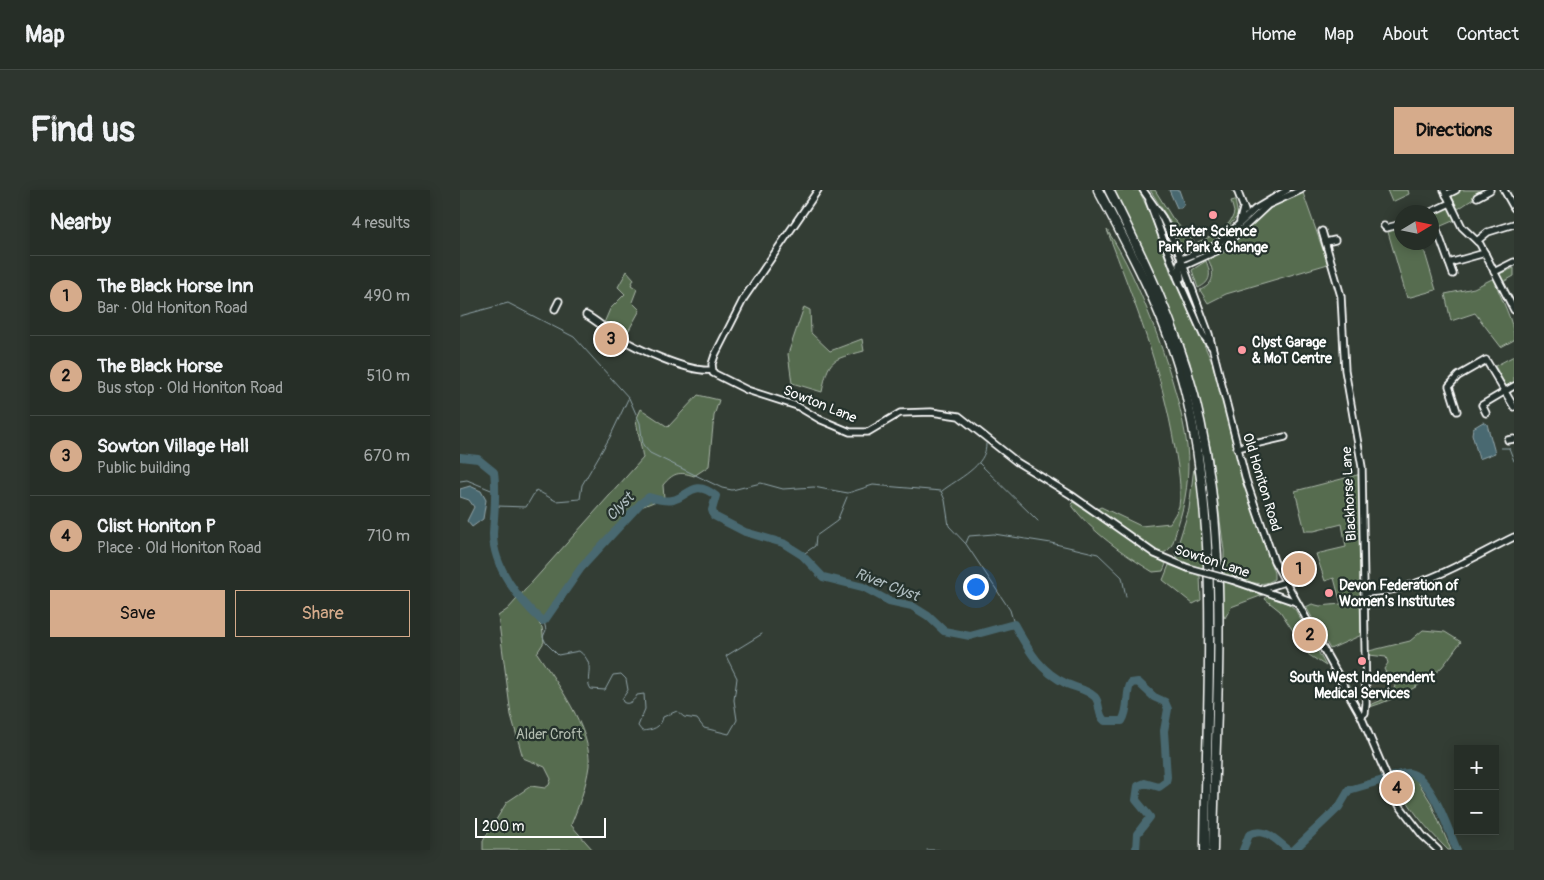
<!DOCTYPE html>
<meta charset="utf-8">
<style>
body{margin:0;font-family:Pangolin,sans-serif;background:#2e362f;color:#f1f3f6}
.controls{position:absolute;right:15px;bottom:15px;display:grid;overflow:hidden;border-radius:0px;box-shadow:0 2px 12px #0003}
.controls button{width:45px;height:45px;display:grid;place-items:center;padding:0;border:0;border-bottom:1px solid #424a44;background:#262e27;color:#f1f3f6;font:25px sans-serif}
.compass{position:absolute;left:934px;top:15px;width:45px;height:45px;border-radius:50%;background:#262e27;box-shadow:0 2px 12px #0003;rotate:80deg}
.scale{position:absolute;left:15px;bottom:12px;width:131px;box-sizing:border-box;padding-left:5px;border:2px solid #fff;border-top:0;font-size:14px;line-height:18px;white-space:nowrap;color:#fff;-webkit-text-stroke:4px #26332d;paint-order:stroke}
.you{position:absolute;left:515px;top:396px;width:18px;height:18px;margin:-12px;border:4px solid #fff;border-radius:50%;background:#1a73e8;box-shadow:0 0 0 8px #1a73e833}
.badge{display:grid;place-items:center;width:32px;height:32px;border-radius:50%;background:#d6ab8b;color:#111;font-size:16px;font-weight:700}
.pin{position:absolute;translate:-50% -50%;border:2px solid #fff;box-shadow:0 1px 5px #0006}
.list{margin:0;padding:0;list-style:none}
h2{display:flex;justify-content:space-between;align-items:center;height:65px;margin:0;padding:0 20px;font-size:21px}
h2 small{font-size:16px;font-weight:400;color:#a4a8a7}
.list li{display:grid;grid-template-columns:32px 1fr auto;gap:15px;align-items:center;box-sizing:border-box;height:80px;padding:0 20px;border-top:1px solid #424a44}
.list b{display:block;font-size:19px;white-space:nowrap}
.list p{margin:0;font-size:16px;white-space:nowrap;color:#a4a8a7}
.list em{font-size:16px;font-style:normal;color:#a4a8a7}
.actions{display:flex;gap:10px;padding:15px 20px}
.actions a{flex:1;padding:11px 0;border:1px solid #d6ab8b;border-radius:0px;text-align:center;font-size:18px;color:#d6ab8b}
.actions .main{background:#d6ab8b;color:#111}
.map{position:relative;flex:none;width:1054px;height:660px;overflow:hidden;border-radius:0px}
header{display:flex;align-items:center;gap:30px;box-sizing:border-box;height:70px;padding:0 25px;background:#262e27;border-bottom:1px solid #424a44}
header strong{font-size:24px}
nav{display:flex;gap:28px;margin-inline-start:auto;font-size:18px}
.intro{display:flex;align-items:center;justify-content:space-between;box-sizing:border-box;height:120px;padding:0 30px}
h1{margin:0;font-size:35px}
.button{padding:12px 22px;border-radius:0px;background:#d6ab8b;color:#111;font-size:18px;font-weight:700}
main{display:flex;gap:30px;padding:0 30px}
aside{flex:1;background:#262e27;border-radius:0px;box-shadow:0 2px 12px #0003}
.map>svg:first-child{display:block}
.built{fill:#43483d}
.green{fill:#566c50;stroke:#aab6a8}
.water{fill:#4a6971;stroke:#92a5aa}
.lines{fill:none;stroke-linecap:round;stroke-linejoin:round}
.stream{stroke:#92a5aa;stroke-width:1}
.river{stroke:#4a6971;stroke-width:8}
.minor-casing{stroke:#fff;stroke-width:9}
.highway-casing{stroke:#fff;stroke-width:11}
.minor{stroke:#26332d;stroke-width:5.5}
.highway{stroke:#26332d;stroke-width:8}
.minor-bridge-casing{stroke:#fff;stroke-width:9;stroke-linecap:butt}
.minor-bridge{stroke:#26332d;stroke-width:5.5}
.poi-dot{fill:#ff9aa2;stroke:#26332d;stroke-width:2}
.labels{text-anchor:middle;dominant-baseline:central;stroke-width:4.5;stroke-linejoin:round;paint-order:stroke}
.poi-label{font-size:14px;font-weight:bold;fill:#fff;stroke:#26332d}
.street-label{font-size:14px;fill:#fff;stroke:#26332d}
.park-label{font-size:14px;fill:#b3bdb0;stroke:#26332d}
.water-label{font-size:15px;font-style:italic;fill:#aebcbf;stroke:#26332d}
</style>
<header>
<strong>Map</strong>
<nav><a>Home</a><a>Map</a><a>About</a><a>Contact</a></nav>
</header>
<div class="intro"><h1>Find us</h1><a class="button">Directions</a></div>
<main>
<aside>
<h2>Nearby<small>4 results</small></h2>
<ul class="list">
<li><span class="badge">1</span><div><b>The Black Horse Inn</b><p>Bar · Old Honiton Road</p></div><em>490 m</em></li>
<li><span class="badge">2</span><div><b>The Black Horse</b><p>Bus stop · Old Honiton Road</p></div><em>510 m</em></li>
<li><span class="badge">3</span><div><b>Sowton Village Hall</b><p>Public building</p></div><em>670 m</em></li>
<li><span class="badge">4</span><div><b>Clist Honiton P</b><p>Place · Old Honiton Road</p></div><em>710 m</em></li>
</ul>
<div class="actions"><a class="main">Save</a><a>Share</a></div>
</aside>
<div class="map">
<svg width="1054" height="660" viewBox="0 0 1054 660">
<rect width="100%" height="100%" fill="#333d34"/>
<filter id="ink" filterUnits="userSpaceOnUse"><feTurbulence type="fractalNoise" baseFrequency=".02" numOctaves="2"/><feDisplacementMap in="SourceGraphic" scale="10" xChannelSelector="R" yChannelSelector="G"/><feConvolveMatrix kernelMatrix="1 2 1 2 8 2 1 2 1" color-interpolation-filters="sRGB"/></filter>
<g filter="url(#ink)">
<path class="built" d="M 926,483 L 933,485 L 936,492 L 932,506 L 910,515 L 910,484 Z"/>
<g class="green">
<path d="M 654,0 L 679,0 L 690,24 L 713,89 L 715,89 L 754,177 L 786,300 L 814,383 L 814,389 C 801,400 779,388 764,384 L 764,361 L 751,261 L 730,172 L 703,102 Z"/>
<path d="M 690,0 L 695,0 L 713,29 L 735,53 C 749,48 771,39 774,22 L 771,11 L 775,10 L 778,26 L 751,54 L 727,63 L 723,61 L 709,30 Z"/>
<path d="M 927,0 L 948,0 L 949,4 L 932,12 Z"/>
<path d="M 1000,0 L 1027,0 L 998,19 L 991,5 Z"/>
<path d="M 843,3 L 868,74 L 766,104 L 748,113 L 740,100 C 755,94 755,83 748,69 L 767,59 L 805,22 L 821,11 Z"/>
<path d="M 988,16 L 995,30 L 972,40 L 972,24 Z"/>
<path d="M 941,38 L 942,52 L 962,53 L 976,100 L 947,108 L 928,42 Z"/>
<path d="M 647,40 C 680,88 720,198 727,256 C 730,284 726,312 717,338 C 714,348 713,360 703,363 L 697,362 L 635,320 L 641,317 L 681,336 L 710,333 C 713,327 717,322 719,316 C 722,297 718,277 715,259 C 702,180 675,114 647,40 Z"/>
<path d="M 746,71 C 751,83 752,92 738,98 L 732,80 Z"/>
<path d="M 1054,78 L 1054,86 L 1043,92 L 1039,84 Z"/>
<path d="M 723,80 L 745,139 L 722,86 Z"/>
<path d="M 167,81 L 174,89 L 171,95 L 177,99 L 172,112 L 180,120 L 165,147 L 144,133 L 150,119 L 165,104 L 158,97 Z"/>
<path d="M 1034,88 C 1040,109 1054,129 1054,150 L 1041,157 L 1015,123 L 991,131 L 985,104 L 1014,98 Z"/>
<path d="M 344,117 L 350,120 L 351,143 L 370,161 L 402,149 L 404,161 C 371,170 369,168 362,202 L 332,193 L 328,164 Z"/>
<path d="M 1054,166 L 1054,192 L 1046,196 L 1035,176 Z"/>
<path d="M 238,205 L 259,210 L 254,226 L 249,276 L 234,286 C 219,281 213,283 203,295 L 204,308 L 181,317 L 94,412 L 79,434 L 82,437 L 84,452 L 77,463 C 97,493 132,539 129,576 C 126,597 119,615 111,635 L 133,660 L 23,660 L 23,651 L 47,612 L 71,596 L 85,598 L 89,595 L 91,589 L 85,577 L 63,568 L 51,525 L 38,426 L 48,419 L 183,268 L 176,230 L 181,219 L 208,237 Z"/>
<path d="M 734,277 L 742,323 L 746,379 L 722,373 L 715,364 L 729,319 Z"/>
<path d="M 901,284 L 904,444 L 870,459 L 846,417 L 852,414 L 860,416 L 881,414 L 874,388 L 865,391 L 856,364 L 886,357 L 882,334 L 854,341 L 845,341 L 835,301 Z"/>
<path d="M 613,312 L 706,374 L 703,381 L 693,382 C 665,365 630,341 611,314 Z"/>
<path d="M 709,375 L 740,386 L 741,410 L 733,414 L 703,390 Z"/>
<path d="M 762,391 L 803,405 L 771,417 L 765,428 L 763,424 Z"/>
<path d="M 807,406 L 829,414 L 835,419 L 866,476 L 849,465 L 820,421 L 805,409 Z"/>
<path d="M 963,440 L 985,442 L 1001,452 C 994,460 989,469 982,477 C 963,496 935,509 910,517 L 910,515 L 932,506 L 936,492 L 933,485 L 926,483 L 924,479 L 928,473 L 926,467 L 909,465 L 909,461 L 950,451 Z"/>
<path d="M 873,470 L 887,490 L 900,517 Z"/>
<path d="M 945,585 L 955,587 L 970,611 L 991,660 L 988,660 C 966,638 948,617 935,589 Z"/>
</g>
<g class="water">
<path d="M 709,0 L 719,0 L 724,14 L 721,18 L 717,18 Z"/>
<path d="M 1023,232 L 1027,234 L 1035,263 L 1019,269 L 1012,244 L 1013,238 Z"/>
<path d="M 10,296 L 21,301 L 26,310 L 23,329 L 12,337 L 7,331 L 14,317 L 9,310 L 0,307 L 0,299 Z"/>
</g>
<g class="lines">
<g class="stream">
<path d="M 0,126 L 48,113 L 114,147 L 169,208 L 180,233 L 183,255 L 190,263 L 262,298 L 272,300 L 301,293 L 323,299 L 354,297 L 369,300"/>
<path d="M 1041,258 L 1049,258 L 1054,271"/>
<path d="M 519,273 L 578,331"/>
<path d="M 0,291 L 7,290 L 36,302"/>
<path d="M 371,300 L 388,303 L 413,295 L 481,301 L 485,310 L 489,336 L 506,354 L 550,420 L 554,434"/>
<path d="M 482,301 C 497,289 527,276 526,254"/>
<path d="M 37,316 L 66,317 L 76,300 L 96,311 L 120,309 L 122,295 L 150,247 L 168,209"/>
<path d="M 506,353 L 509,346 L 534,344 L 591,353 L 638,364 L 662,387 L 666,407"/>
<path d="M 342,365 L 355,356 L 356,346 L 377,331 L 387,307"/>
<path d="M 84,431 L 86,440 L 83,447 L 86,453 L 98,465 L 119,461 C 138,475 123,488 131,499 L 145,500 L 153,485 L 161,484 L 166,489 L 168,500 L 162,509 L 163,512 C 168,516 175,510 177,505 L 184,504 L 185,519 L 178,536 L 182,541 C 192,540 201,538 203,527 L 217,521 L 224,527 L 237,529 L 244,538 L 269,544 L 277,530 L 274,510 L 277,488 L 266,466 L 302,444"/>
<path d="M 467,660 L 479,660"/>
</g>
<g class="river">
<path d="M 0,267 L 18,269 L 34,282 C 37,304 34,323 33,344 C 33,377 59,410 82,431 L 85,430 L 121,378 L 181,313 L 189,307 C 196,309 205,312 213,310 C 229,306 234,288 256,306 L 252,320 L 254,326 L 285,342 L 323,353 L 342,365 L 363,387 L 403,397 L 429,411 L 452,416 L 468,426 L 484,441 L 510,446 L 554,434 C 568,459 579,481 607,494 C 616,498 627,499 635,507 C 641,514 637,525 645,531 L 662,531 C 670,518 665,502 671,493 L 678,492 L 694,507 L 705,512 L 708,519 L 704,541 L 707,587 L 706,592 L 699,597 L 685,593 L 678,596 L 676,610 L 690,627 L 677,644 L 676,660"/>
<path d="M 930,587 C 936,586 943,582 949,583 C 972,587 988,640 997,660"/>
<path d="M 783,660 L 789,645 C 806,636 816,651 829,660"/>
<path d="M 834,660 L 879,617 L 889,600 L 923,590"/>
</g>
<g class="minor-casing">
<g id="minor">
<path d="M 358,0 L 284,108 L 255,165 L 252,174 L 253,183 L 287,200 L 337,216 L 359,229 L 390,242 L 408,242 L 440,223 L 471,222 L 499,226 L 557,272 L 611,305 L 695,364 L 728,378"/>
<path d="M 683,0 L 702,27 L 718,61 L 749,144 L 786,290 L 814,371 L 901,526 L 939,615 L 963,646 L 978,660"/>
<path d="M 777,0 L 785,21"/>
<path d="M 984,0 L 1002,37 L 1020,54 L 1054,120"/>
<path d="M 1044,0 L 1054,18"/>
<path d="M 986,5 L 996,0"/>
<path d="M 1017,7 L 1030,0"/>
<path d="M 689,11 L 718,89 L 743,145 L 751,156"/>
<path d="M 971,22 L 990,13"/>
<path d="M 780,31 L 783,19"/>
<path d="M 924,36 L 926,38 L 942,34"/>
<path d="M 977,40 L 993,84"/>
<path d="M 862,41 L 881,106 L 885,180 L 902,277 L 906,514 L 905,523 L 901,526"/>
<path d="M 1017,51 L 1028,42 L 1054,34"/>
<path d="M 866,52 L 875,50"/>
<path d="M 722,69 L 757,55 L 795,19 L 827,0"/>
<path d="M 989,73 L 1025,63"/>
<path d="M 724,76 L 761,59 L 808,15 L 841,0"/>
<path d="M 1034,82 L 1054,72"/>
<path d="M 721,88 L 719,75 L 722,69"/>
<path d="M 95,119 L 99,111"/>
<path d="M 126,125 C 137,131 145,139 155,145 C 175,158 229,183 252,180"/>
<path d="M 997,221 L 989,196 L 998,186 L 1026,170 L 1054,217"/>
<path d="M 1026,223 L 1022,215 L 1054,196"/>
<path d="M 1048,250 L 1054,249"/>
<path d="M 777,258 L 825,247"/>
<path d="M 772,390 L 836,412"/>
<path d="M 803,399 L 825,392"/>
<path d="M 906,403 C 960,401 1007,370 1054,347"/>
</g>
</g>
<g class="highway-casing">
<g id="highway">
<path d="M 638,0 C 673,65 709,132 726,204 C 762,355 746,507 745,660"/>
<path d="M 649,0 C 683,67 715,133 734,205 C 772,354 755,508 753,660"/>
</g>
</g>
<use href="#minor" class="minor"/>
<use href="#highway" class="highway"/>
<g class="minor-bridge-casing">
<path id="minor-bridge" d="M 728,378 L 772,390"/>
</g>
<use href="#minor-bridge" class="minor-bridge"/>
</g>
</g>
<g class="poi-dot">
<circle cx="753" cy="25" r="5"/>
<circle cx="782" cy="160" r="5"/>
<circle cx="869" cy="403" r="5"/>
<circle cx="902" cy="471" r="5"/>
</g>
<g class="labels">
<g class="poi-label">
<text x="753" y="41">Exeter Science<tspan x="753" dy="16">Park Park &amp; Change</tspan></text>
<text x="792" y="152" text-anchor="start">Clyst Garage<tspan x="792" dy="16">&amp; MoT Centre</tspan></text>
<text x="879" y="395" text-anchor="start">Devon Federation of<tspan x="879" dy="16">Women's Institutes</tspan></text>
<text x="902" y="487">South West Independent<tspan x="902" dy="16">Medical Services</tspan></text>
</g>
<g class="street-label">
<text transform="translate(360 214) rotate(22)">Sowton Lane</text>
<text transform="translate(802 292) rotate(73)">Old Honiton Road</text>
<text transform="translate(889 304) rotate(-93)">Blackhorse Lane</text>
<text transform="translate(752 371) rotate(18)">Sowton Lane</text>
</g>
<g class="park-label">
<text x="89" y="544">Alder Croft</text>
</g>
<g class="water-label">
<text transform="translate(160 317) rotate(-46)">Clyst</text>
<text transform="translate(427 395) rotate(21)">River Clyst</text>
</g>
</g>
</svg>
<div class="controls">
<button>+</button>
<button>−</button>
</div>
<svg class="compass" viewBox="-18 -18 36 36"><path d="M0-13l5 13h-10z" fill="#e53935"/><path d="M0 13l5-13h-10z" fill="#a4a8a7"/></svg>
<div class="scale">200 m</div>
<div class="you"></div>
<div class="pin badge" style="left:839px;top:379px">1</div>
<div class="pin badge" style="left:850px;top:445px">2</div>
<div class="pin badge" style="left:151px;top:149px">3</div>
<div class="pin badge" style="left:937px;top:598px">4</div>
</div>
</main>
